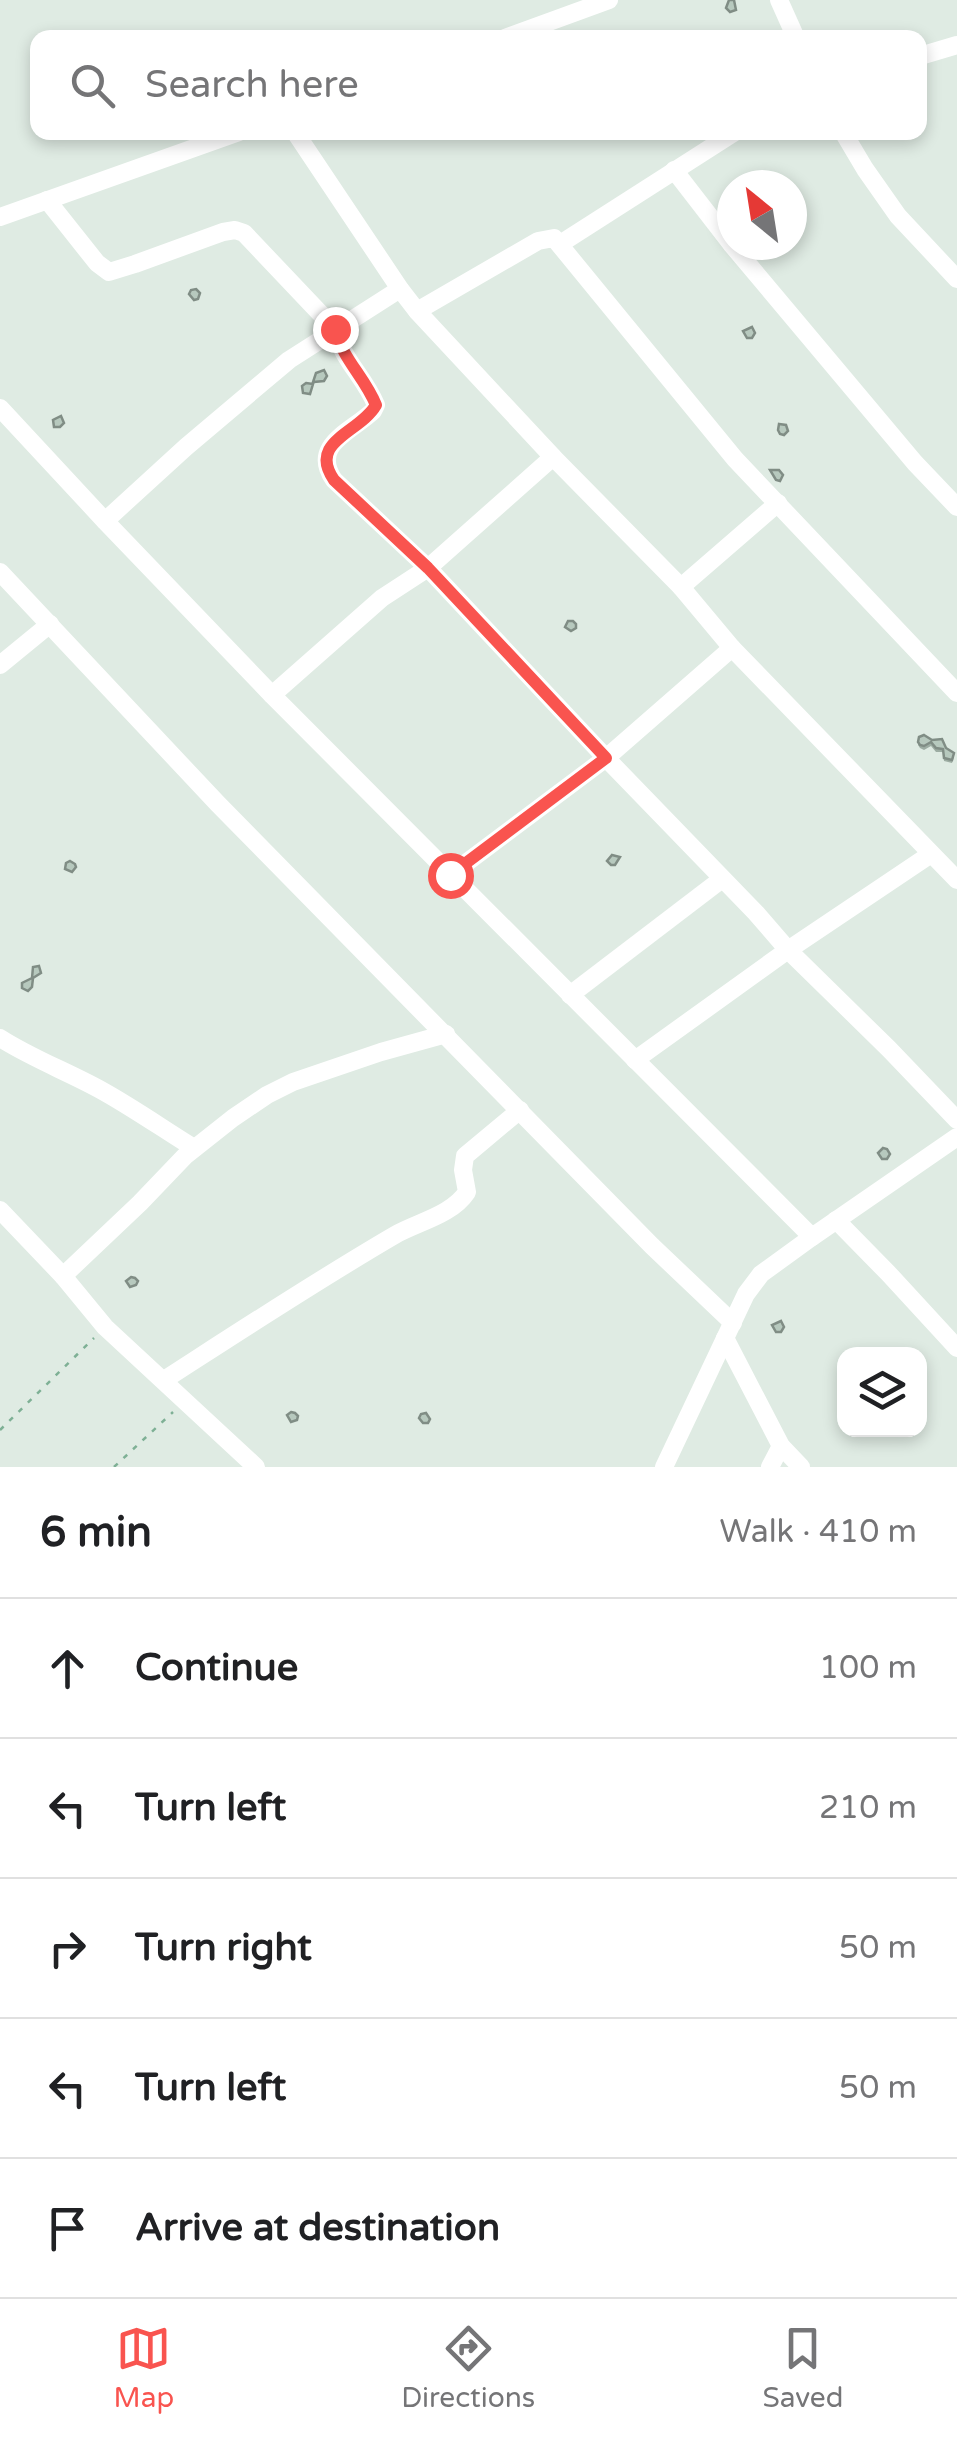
<!DOCTYPE html>
<meta charset="utf-8">
<style>
body{margin:0;font-family:"Varela Round",sans-serif;background:#f2f2f2;color:#202124}
.controls{position:absolute;right:30px;bottom:30px;display:grid;overflow:hidden;border-radius:20px;box-shadow:0 5px 15px #0003}
.controls button{width:90px;height:90px;display:grid;place-items:center;padding:0;border:0;border-bottom:2px solid #e0e0e0;background:#fff;color:#202124;font:50px sans-serif}
.compass{position:absolute;left:717px;top:170px;width:90px;height:90px;border-radius:50%;background:#fff;box-shadow:0 5px 15px #0003;rotate:330deg}
.stop{position:absolute;width:30px;height:30px;margin:-22px;border:8px solid #f9544f;border-radius:50%;background:#fff}
.stop.end{background:#f9544f;border-color:#fff;box-shadow:0 2px 10px #0008}
.list{margin:0;padding:0;list-style:none}
h2{display:flex;justify-content:space-between;align-items:center;height:130px;margin:0;padding:0 40px;font-size:42px}
h2 small{font-size:32px;font-weight:400;color:#757577}
.list li{display:grid;grid-template-columns:65px 1fr auto;gap:30px;align-items:center;box-sizing:border-box;height:140px;padding:0 40px;border-top:2px solid #e0e0e0}
.list b{display:block;font-size:38px;white-space:nowrap}
.list em{font-size:32px;font-style:normal;color:#757577}
.icon{flex:none;width:55px;height:55px;fill:none;stroke:currentColor;stroke-width:2;stroke-linecap:round;stroke-linejoin:round}
.map{position:relative;flex:none;width:957px;height:1467px;overflow:hidden}
.search{position:absolute;background:#fff;box-shadow:0 5px 15px #0003;left:30px;right:30px;top:30px;height:110px;display:flex;align-items:center;gap:25px;box-sizing:border-box;padding:0 35px;border-radius:20px;color:#757577;font-size:38px}
.sheet{height:830px;background:#fff}
nav{display:flex;justify-content:space-around;align-items:center;box-sizing:border-box;height:140px;border-top:2px solid #e0e0e0;background:#fff;font-size:28px;color:#757577}
nav a{display:grid;justify-items:center;gap:5px}
nav .on{color:#f9544f}
.map>svg:first-child{display:block}
.lines{fill:none;stroke-linecap:round;stroke-linejoin:round}
.path{stroke:#7eb095;stroke-width:2.5;stroke-dasharray:5 8;stroke-linecap:butt}
.minor{stroke:#fff;stroke-width:18}
.wall{fill:#9dada3}
.building{fill:#b7c9be;stroke:#808d85;stroke-width:2.5}
.route{stroke:#f9544f;stroke-width:12}
</style>
<div class="map">
<svg width="957" height="1467" viewBox="0 0 957 1467">
<rect width="100%" height="100%" fill="#dfebe3"/>
<g class="lines">
<g class="path">
<path d="M 0,1430 L 94,1338"/>
<path d="M 114,1467 L 173,1412"/>
</g>
<g class="minor">
<path d="M 779,0 L 796,38"/>
<path d="M 505,38 L 609,0"/>
<path d="M 920,56 L 957,45"/>
<path d="M 295,132 L 400,289 L 417,311 L 553,457 L 681,587 L 732,648 L 957,880"/>
<path d="M 843,132 L 865,169 L 898,216 L 957,279"/>
<path d="M 674,170 L 732,245"/>
<path d="M 47,200 L 97,263 L 109,272 L 135,264 L 223,232 L 235,230 L 244,233 L 335,329 C 342,360 364,376 376,405 L 373,411 C 351,432 310,445 334,480 L 428,568 L 606,758 L 756,913 L 788,950 L 889,1049 L 957,1120"/>
<path d="M 0,217 L 239,132"/>
<path d="M 560,244 L 735,132"/>
<path d="M 732,245 L 915,463 L 957,507"/>
<path d="M 417,311 L 538,241 L 554,238 L 735,459 L 957,693"/>
<path d="M 0,408 L 105,521 L 272,695 L 812,1237 L 957,1137"/>
<path d="M 105,521 L 186,447 L 289,360 L 400,289"/>
<path d="M 0,572 L 218,804 L 652,1246 L 733,1323"/>
<path d="M 681,587 L 778,503"/>
<path d="M 0,665 L 50,624"/>
<path d="M 272,695 L 382,598 L 428,568 L 553,457"/>
<path d="M 450,875 L 606,758 L 732,648"/>
<path d="M 570,995 L 722,879"/>
<path d="M 0,1038 C 31,1058 66,1071 99,1089 C 132,1107 163,1129 194,1148"/>
<path d="M 635,1060 L 788,950 L 931,854"/>
<path d="M 0,1210 L 63,1276 L 105,1327 L 256,1467"/>
<path d="M 836,1220 L 888,1273 L 957,1348"/>
<path d="M 63,1276 L 140,1203 L 185,1156 L 233,1118 L 267,1095 L 293,1082 L 381,1052 L 446,1034"/>
<path d="M 725,1338 L 781,1446 L 801,1467"/>
<path d="M 164,1380 C 240,1331 316,1281 395,1235 C 418,1222 452,1215 467,1192 L 463,1170 L 465,1156 L 520,1110"/>
<path d="M 664,1467 L 746,1294 L 761,1274 L 812,1237"/>
<path d="M 770,1467 L 781,1446"/>
</g>
</g>
<path class="wall" d="M 919,737 L 946,748 L 954,757 L 952,763 L 944,761 L 943,752 L 936,752 L 931,746 L 924,750 L 920,748 L 918,745 Z"/>
<g class="building">
<path d="M 729,0 L 734,0 L 736,10 L 730,12 L 726,8 Z"/>
<path d="M 196,289 L 200,293 L 198,299 L 194,300 L 189,294 L 191,290 Z"/>
<path d="M 752,327 L 755,333 L 752,338 L 747,338 L 743,331 Z"/>
<path d="M 324,370 L 327,376 L 324,381 L 313,382 L 316,373 Z"/>
<path d="M 306,383 L 313,384 L 310,394 L 303,393 L 302,386 Z"/>
<path d="M 61,416 L 64,423 L 60,427 L 54,427 L 53,420 Z"/>
<path d="M 779,424 L 786,425 L 788,431 L 784,435 L 780,434 L 778,430 Z"/>
<path d="M 770,470 L 779,470 L 783,475 L 780,481 L 776,480 Z"/>
<path d="M 568,621 L 573,621 L 576,624 L 576,628 L 571,631 L 565,627 Z"/>
<path d="M 924,735 L 932,740 L 942,739 L 946,748 L 954,753 L 952,760 L 944,758 L 943,749 L 936,748 L 931,742 L 924,746 L 920,745 L 918,742 L 919,737 Z"/>
<path d="M 612,855 L 620,857 L 615,865 L 611,865 L 607,861 Z"/>
<path d="M 70,861 L 75,864 L 76,867 L 72,872 L 65,869 L 66,863 Z"/>
<path d="M 39,966 L 41,973 L 33,978 L 32,987 L 28,991 L 22,988 L 22,983 L 32,978 L 33,967 Z"/>
<path d="M 883,1148 L 887,1149 L 890,1154 L 887,1159 L 882,1159 L 878,1153 Z"/>
<path d="M 131,1277 L 135,1278 L 138,1281 L 136,1285 L 130,1287 L 126,1281 Z"/>
<path d="M 781,1321 L 784,1327 L 781,1332 L 776,1332 L 772,1325 Z"/>
<path d="M 291,1412 L 295,1413 L 298,1416 L 297,1420 L 291,1422 L 287,1415 Z"/>
<path d="M 426,1413 L 430,1419 L 428,1423 L 423,1423 L 419,1418 L 421,1414 Z"/>
</g>
<g class="lines">
<path class="route" d="M 335,329 C 343,360 364,376 376,405 C 360,433 307,441 334,480 L 428,568 L 606,758 L 450,875"/>
</g>
</svg>
<div class="controls">
<button><svg class="icon" aria-label="layers" viewBox="0 0 24 24"><path d="M12 4l9 5-9 5-9-5zM3 14l9 5 9-5"/></svg></button>
</div>
<svg class="compass" viewBox="-18 -18 36 36"><path d="M0-13l5 13h-10z" fill="#e53935"/><path d="M0 13l5-13h-10z" fill="#757577"/></svg>
<div class="stop" style="left:450px;top:875px"></div>
<div class="stop end" style="left:335px;top:329px"></div>
<div class="search"><svg class="icon" aria-label="search" viewBox="0 0 24 24"><circle cx="10" cy="10" r="6"/><path d="M15 15l6 6"/></svg>Search here</div>
</div>
<section class="sheet">
<h2>6 min<small>Walk · 410 m</small></h2>
<ul class="list">
<li><svg class="icon" aria-label="ahead" viewBox="0 0 24 24"><path d="M12 20V5M6 11l6-6 6 6"/></svg><div><b>Continue</b></div><em>100 m</em></li>
<li><svg class="icon" aria-label="left" viewBox="0 0 24 24"><path d="M17 20v-9H6M10 6l-5 5 5 5"/></svg><div><b>Turn left</b></div><em>210 m</em></li>
<li><svg class="icon" aria-label="right" viewBox="0 0 24 24"><path d="M7 20v-9h11M14 6l5 5-5 5"/></svg><div><b>Turn right</b></div><em>50 m</em></li>
<li><svg class="icon" aria-label="left" viewBox="0 0 24 24"><path d="M17 20v-9H6M10 6l-5 5 5 5"/></svg><div><b>Turn left</b></div><em>50 m</em></li>
<li><svg class="icon" aria-label="arrive" viewBox="0 0 24 24"><path d="M6 21V4h12l-3 4 3 4H6"/></svg><div><b>Arrive at destination</b></div></li>
</ul>
</section>
<nav>
<a class="on"><svg class="icon" aria-label="map" viewBox="0 0 24 24"><path d="M3 6l6-2 6 2 6-2v14l-6 2-6-2-6 2zM9 4v14M15 6v14"/></svg>Map</a>
<a><svg class="icon" aria-label="directions" viewBox="0 0 24 24"><path d="M12 3l9 9-9 9-9-9zM9 14v-3h6M13 9l2 2-2 2"/></svg>Directions</a>
<a><svg class="icon" aria-label="saved" viewBox="0 0 24 24"><path d="M7 4h10v16l-5-4-5 4z"/></svg>Saved</a>
</nav>
